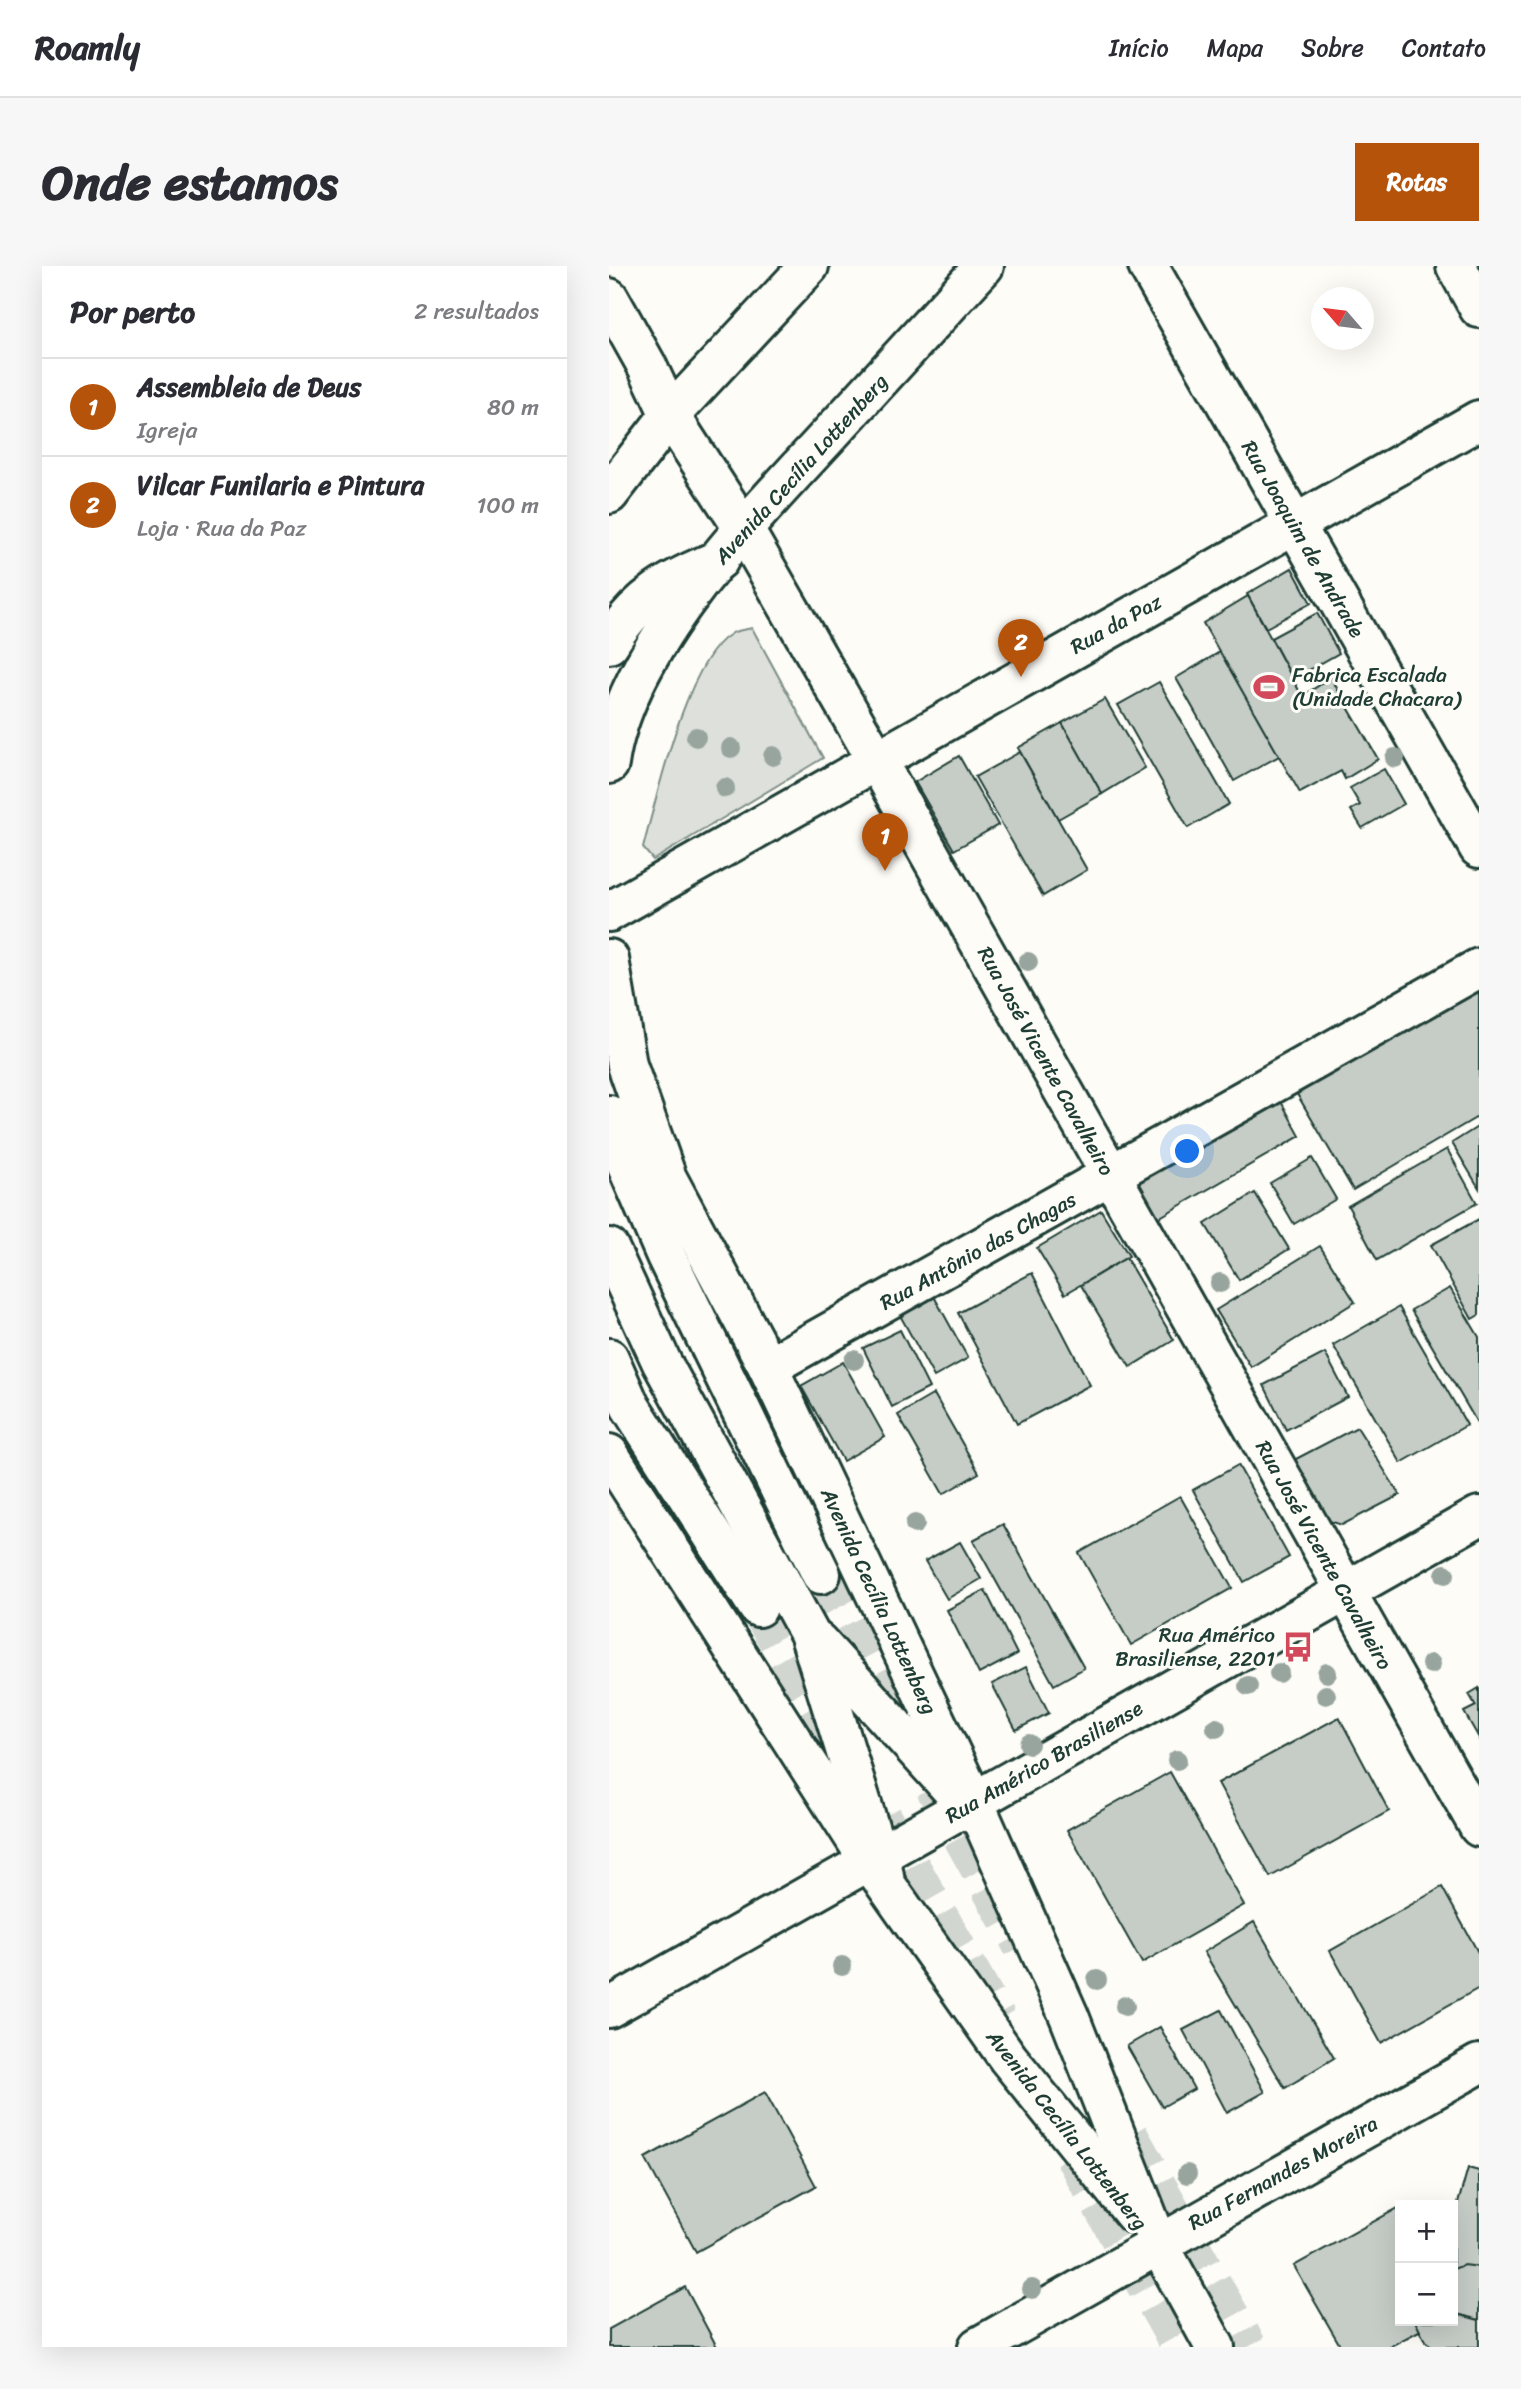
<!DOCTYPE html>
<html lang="pt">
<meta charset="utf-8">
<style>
body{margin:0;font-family:Sriracha,sans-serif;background:#f7f7f7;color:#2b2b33}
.controls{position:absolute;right:21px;bottom:21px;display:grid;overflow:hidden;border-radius:0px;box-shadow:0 7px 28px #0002}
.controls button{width:63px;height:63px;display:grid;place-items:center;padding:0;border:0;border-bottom:2px solid #e1e1e2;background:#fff;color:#2b2b33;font:35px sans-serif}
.compass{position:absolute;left:702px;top:21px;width:63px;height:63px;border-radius:50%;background:#fff;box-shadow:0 7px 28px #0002;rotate:298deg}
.you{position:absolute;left:579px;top:886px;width:24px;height:24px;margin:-18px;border:5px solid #fff;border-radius:50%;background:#1a73e8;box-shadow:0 0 0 10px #1a73e833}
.badge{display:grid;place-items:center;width:46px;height:46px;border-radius:50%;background:#b45309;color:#fff;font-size:23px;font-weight:700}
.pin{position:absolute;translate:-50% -58px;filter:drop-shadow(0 2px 4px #0008)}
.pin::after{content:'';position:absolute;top:37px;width:24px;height:21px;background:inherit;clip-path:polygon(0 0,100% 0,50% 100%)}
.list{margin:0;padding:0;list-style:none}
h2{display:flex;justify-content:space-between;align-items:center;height:91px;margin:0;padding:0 28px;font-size:30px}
h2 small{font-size:23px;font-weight:400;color:#7c7c81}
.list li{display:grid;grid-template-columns:46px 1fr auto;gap:21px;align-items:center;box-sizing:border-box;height:98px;padding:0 28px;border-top:2px solid #e1e1e2}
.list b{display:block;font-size:26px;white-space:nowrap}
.list p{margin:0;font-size:23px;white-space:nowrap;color:#7c7c81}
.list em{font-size:23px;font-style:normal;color:#7c7c81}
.map{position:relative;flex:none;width:870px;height:2081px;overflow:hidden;border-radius:0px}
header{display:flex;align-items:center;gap:42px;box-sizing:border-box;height:98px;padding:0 35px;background:#fff;border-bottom:2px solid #e1e1e2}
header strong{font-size:33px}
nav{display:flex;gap:38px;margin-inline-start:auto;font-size:24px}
.intro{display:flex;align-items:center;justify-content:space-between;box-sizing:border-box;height:168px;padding:0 42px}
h1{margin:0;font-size:49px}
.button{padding:18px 32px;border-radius:0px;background:#b45309;color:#fff;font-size:24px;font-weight:700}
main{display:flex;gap:42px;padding:0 42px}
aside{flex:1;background:#fff;border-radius:0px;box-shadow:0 7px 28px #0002}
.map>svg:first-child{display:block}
.green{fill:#dde0db;stroke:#7e8e88;stroke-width:2}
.building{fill:#c6cdc7;stroke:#1f3d34;stroke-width:2}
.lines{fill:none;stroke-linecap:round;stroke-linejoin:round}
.major-tunnel{stroke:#d1d6d0;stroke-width:38;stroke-dasharray:38 19;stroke-linecap:butt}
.minor-casing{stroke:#1f3d34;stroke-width:44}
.major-casing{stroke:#1f3d34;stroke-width:44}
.minor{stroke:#fdfcf7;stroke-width:38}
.major{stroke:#fdfcf7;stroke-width:38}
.tree{fill:#98a59e}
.labels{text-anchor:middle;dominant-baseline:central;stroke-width:6;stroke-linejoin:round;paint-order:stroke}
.street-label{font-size:21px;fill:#1f3d34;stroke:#fdfcf7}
.poi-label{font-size:21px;fill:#1f3d34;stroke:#fdfcf7;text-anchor:start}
</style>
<header>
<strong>Roamly</strong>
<nav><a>Início</a><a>Mapa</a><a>Sobre</a><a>Contato</a></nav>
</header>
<div class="intro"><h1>Onde estamos</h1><a class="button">Rotas</a></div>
<main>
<aside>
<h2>Por perto<small>2 resultados</small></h2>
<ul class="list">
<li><span class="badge">1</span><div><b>Assembleia de Deus</b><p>Igreja</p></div><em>80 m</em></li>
<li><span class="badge">2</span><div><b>Vilcar Funilaria e Pintura</b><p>Loja · Rua da Paz</p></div><em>100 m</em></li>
</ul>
</aside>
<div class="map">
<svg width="870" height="2081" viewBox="0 0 870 2081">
<rect width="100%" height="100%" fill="#fdfcf7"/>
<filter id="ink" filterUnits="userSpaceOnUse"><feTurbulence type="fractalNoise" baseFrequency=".0143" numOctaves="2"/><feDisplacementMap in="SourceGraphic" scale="14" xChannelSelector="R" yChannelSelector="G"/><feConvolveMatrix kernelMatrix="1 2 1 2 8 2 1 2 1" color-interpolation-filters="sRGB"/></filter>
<g filter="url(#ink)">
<path class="green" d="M 143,362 L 214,492 L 44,594 L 34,582 C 48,531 77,395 122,368 C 127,364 136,364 143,362 Z"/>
<g class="building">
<path d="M 683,302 L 702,337 L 657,362 L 638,328 Z"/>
<path d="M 639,330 L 693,430 L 722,412 L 769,493 L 736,513 L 732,505 L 691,527 L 594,357 Z"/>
<path d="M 708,347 L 730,387 L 684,413 L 662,372 Z"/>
<path d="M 611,386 L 670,490 L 625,515 L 567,412 Z"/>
<path d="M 550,416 L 620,538 L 579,562 L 509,439 Z"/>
<path d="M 496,433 L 536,502 L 493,528 L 453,457 Z"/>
<path d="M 453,457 L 493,528 L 449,553 L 409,482 Z"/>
<path d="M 411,486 L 478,604 L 434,630 L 366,511 Z"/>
<path d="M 350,490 L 389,559 L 345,584 L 306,516 Z"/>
<path d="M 775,503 L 795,538 L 753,562 L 742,544 L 751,539 L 741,522 Z"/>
<path d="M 870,721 L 870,850 L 744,924 L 688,828 Z"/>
<path d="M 669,830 L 691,870 L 546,954 L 523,914 Z"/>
<path d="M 870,860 L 870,922 L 843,877 Z"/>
<path d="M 838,883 L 868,937 L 768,994 L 739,940 Z"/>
<path d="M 703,892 L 727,933 L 685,958 L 661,917 Z"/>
<path d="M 646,927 L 680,983 L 630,1014 L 596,958 Z"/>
<path d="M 492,944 L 520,990 L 456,1028 L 428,982 Z"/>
<path d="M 870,953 L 870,1049 L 863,1053 L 822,979 Z"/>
<path d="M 711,980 L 746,1036 L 642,1101 L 607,1044 Z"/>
<path d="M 517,992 L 565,1074 L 521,1101 L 472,1019 Z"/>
<path d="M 423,1007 L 481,1119 L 408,1158 L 349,1047 Z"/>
<path d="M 841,1022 L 870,1071 L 870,1160 L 802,1044 Z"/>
<path d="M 322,1025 L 359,1092 L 325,1111 L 288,1044 Z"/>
<path d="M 790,1041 L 858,1159 L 792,1197 L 724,1079 Z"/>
<path d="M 291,1064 L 320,1122 L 283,1141 L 254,1082 Z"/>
<path d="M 716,1087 L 739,1131 L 677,1164 L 655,1119 Z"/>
<path d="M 234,1096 L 276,1171 L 234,1195 L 192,1120 Z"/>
<path d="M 325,1128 L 370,1207 L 334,1228 L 289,1149 Z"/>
<path d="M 748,1161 L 791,1229 L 733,1259 L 714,1253 L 685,1194 Z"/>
<path d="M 629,1199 L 680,1291 L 635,1316 L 584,1224 Z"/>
<path d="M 571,1230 L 623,1322 L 522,1379 L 470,1287 Z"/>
<path d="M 394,1258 L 475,1402 L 445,1419 L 364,1274 Z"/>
<path d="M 351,1276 L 372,1313 L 338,1333 L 316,1295 Z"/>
<path d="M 376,1324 L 408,1388 L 370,1408 L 338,1344 Z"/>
<path d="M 417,1401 L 440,1447 L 407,1464 L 383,1418 Z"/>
<path d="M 870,1422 L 870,1472 L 855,1446 L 867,1440 L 860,1428 Z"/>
<path d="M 730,1451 L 780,1545 L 661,1611 L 609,1517 Z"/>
<path d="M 561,1506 L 635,1639 L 533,1697 L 458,1564 Z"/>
<path d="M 833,1621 L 870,1688 L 870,1722 L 772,1777 L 721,1685 Z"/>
<path d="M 645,1656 L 725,1792 L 676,1822 L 595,1686 Z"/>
<path d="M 612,1744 L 656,1826 L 618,1847 L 574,1764 Z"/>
<path d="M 551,1761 L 585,1823 L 553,1841 L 518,1780 Z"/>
<path d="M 156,1826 L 207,1920 L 87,1986 L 36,1892 Z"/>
<path d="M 859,1902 L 870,1905 L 870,2081 L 824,2081 L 810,2065 L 780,2081 L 732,2081 L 685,2000 L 791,1941 L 791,2055 L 844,2055 L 844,1955 Z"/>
<path d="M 855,1999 L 870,2001 L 870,2054 L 844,2047 L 844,2003 Z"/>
<path d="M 76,2021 L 108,2081 L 0,2081 L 0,2063 Z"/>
<path d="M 844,2047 L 870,2054 L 870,2081 L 824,2081 L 816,2075 L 806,2055 L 844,2055 Z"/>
</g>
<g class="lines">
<g class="major-tunnel">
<path d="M 212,1308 L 292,1459"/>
<path d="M 149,1341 L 223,1466"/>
<path d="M 325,1521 L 413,1680"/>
<path d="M 274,1551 L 389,1754"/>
<path d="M 520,1869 L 639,2081"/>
<path d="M 464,1889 L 571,2081"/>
</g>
<g class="minor-casing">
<g id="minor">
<path d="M 539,0 L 870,582"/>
<path d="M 847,0 L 870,42"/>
<path d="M 0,32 L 38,100 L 61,149 L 134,262 L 267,493 L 870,1561"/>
<path d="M 0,378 C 26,333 63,312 110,294"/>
<path d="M 0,646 L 870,154"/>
<path d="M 0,982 L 53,1097 L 200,1367 L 275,1609"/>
<path d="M 159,1101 L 870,702"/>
<path d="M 209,1376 L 366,1549"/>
<path d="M 0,1742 L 870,1250"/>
<path d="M 369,2081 L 870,1798"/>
</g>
</g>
<g class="major-casing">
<g id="major">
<path d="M 0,228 L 61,149 L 200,0"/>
<path d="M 0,498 C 16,380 143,253 221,168 C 272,112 324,56 375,0"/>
<path d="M 0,693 L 18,799 L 58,912 L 159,1101 L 365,1536 L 460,1750 L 549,1977 L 606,2081"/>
<path d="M 0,849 L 8,877 L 57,990 L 212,1308"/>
<path d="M 0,1092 L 21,1140 L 149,1341"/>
<path d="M 0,1188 L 261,1596 L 399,1792 L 525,1948"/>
</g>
</g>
<use href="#minor" class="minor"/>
<use href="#major" class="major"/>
</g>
<g class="tree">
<circle cx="87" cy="471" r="10"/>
<circle cx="122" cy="482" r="10"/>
<circle cx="164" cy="490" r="10"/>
<circle cx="786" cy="492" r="10"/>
<circle cx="116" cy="522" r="10"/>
<circle cx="419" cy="696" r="10"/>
<circle cx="611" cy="1017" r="10"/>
<circle cx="245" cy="1094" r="10"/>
<circle cx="306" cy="1258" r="10"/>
<circle cx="836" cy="1308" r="10"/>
<circle cx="822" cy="1398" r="10"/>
<circle cx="670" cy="1407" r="10"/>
<circle cx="718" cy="1407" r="10"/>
<circle cx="639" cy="1420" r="10"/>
<circle cx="717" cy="1429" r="10"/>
<circle cx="607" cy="1462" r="10"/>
<circle cx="420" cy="1478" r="10"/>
<circle cx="568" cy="1494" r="10"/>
<circle cx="233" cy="1700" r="10"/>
<circle cx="488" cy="1714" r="10"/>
<circle cx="516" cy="1740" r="10"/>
<circle cx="578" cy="1908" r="10"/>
<circle cx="423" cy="2023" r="10"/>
</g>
</g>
<defs>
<g id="stadium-bare" transform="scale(2.415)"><path d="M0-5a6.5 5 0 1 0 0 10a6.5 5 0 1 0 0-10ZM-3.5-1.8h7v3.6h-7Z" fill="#d1495b" stroke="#fdfcf7" stroke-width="2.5" paint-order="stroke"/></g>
<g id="bus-bare" transform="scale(2.415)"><path d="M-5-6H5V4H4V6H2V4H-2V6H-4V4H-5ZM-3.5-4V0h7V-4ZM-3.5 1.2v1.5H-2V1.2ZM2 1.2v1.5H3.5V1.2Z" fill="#d1495b" stroke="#fdfcf7" stroke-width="2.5" paint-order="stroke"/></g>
</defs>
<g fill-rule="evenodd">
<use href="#stadium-bare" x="660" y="421"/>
<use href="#bus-bare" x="689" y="1381"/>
</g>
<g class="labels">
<g class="street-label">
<text transform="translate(192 203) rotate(-48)">Avenida Cecília Lottenberg</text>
<text transform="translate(694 273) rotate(60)">Rua Joaquim de Andrade</text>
<text transform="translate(507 358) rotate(-29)">Rua da Paz</text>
<text transform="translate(437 795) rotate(61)">Rua José Vicente Cavalheiro</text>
<text transform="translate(369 985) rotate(-29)">Rua Antônio das Chagas</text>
<text transform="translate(715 1289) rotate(61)">Rua José Vicente Cavalheiro</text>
<text transform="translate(270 1335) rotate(65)">Avenida Cecília Lottenberg</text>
<text transform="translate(435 1496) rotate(-30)">Rua Américo Brasiliense</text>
<text transform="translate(458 1864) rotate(52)">Avenida Cecília Lottenberg</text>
<text transform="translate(674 1907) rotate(-29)">Rua Fernandes Moreira</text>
</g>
<g class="poi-label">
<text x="683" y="409">Fabrica Escalada<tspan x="683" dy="24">(Unidade Chacara)</tspan></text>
<text x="666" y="1369" text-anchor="end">Rua Américo<tspan x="666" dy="24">Brasiliense, 2201</tspan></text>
</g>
</g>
</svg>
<div class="controls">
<button>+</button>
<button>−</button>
</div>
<svg class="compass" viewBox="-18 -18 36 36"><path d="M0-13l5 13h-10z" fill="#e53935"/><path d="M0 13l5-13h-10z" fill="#7c7c81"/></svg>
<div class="you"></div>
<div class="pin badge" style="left:276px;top:605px">1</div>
<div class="pin badge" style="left:412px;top:411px">2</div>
</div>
</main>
